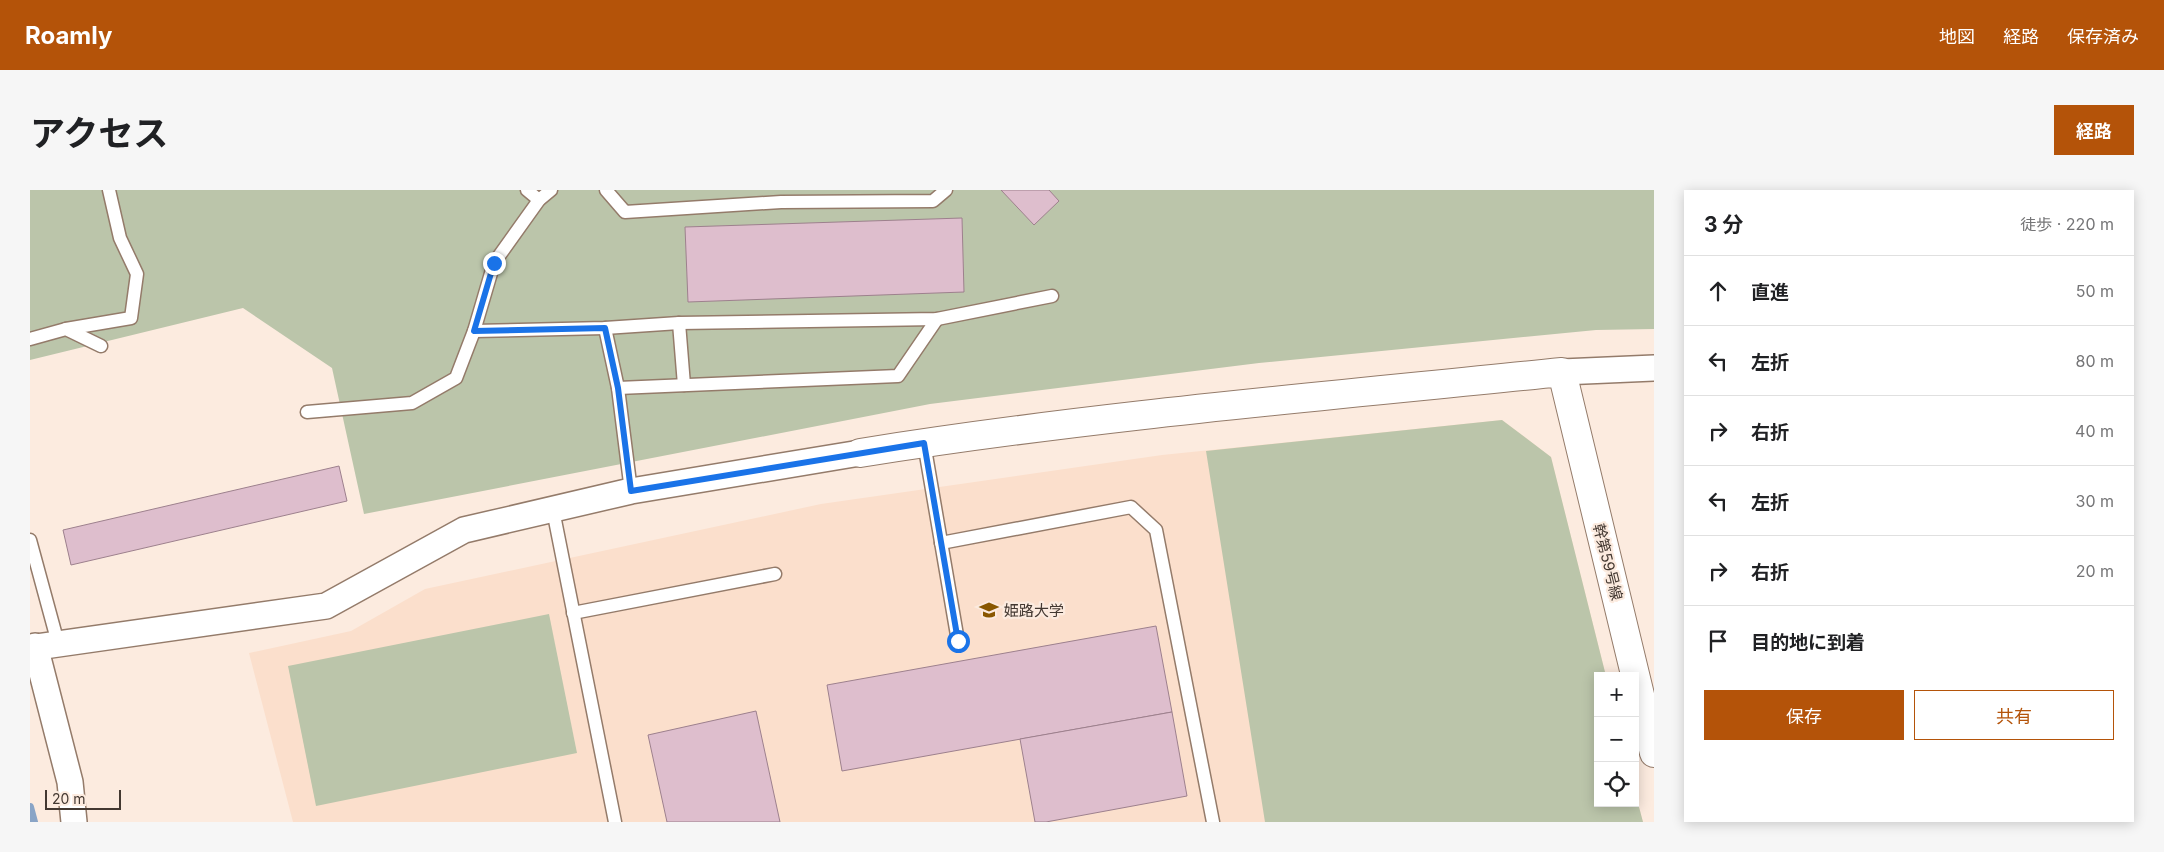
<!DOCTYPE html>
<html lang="ja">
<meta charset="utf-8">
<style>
body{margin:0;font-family:Inter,"Noto Sans JP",sans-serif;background:#f6f6f6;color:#202124}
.controls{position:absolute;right:15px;bottom:15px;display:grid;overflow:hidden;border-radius:0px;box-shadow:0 2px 12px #0003}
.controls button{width:45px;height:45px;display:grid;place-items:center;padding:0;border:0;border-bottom:1px solid #e0e0e0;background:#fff;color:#202124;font:25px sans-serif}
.scale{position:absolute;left:15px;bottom:12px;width:76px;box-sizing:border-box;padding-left:5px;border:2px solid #433831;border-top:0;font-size:14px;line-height:18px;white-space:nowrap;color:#433831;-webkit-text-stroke:4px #fcebdf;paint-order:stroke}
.stop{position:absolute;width:15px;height:15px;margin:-11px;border:4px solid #1a73e8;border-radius:50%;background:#fff}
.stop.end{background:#1a73e8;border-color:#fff;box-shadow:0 1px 5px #0008}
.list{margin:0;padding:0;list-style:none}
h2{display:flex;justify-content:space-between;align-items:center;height:65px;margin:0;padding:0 20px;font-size:21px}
h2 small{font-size:16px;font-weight:400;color:#757577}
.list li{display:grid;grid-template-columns:32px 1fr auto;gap:15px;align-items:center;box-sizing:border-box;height:70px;padding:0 20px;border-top:1px solid #e0e0e0}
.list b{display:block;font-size:19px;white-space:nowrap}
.list em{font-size:16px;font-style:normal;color:#757577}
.actions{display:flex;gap:10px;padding:15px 20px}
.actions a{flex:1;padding:11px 0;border:1px solid #b45309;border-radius:0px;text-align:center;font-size:18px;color:#b45309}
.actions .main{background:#b45309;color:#fff}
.icon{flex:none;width:28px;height:28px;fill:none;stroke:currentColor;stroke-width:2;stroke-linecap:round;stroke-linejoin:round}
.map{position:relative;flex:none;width:1624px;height:632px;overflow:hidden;border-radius:0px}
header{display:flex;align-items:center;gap:30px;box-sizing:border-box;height:70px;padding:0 25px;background:#b45309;color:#fff}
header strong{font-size:24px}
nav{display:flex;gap:28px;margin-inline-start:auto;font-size:18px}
.intro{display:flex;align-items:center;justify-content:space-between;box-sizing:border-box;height:120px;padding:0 30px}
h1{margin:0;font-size:35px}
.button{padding:12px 22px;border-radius:0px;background:#b45309;color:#fff;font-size:18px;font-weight:700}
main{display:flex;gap:30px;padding:0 30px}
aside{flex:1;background:#fff;border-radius:0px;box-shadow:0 2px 12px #0003}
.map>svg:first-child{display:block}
.built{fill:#fbdfcc}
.green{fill:#bbc5aa}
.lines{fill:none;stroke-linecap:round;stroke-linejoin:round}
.stream{stroke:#89a4c6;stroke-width:8}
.building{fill:#debecd;stroke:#9d808d}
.lane-casing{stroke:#947b6a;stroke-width:15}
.street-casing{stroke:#947b6a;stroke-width:28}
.secondary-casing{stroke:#947b6a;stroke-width:30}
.lane{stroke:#fff;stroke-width:12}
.street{stroke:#fff;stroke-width:25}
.secondary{stroke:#fff;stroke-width:28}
.route{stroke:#1a73e8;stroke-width:6}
.labels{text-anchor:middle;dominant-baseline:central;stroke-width:4.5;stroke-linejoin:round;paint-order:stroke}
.street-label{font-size:15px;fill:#433831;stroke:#fcebdf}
.poi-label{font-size:15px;fill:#433831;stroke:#fcebdf;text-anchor:start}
</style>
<header>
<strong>Roamly</strong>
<nav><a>地図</a><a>経路</a><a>保存済み</a></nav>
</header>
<div class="intro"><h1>アクセス</h1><a class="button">経路</a></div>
<main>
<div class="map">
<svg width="1624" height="632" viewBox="0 0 1624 632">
<rect width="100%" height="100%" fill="#fcebdf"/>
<path class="built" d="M 1472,230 L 1521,267 L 1576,486 L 1568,486 L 1568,613 L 1605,613 L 1605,602 L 1613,632 L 263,632 L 219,463 L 321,441 L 395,399 L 791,314 L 1132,265 Z"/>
<g class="green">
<path d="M 0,0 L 1624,0 L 1624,139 L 1566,140 L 1229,173 L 900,214 L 334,324 L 302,178 L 213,118 L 0,170 Z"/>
<path d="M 1472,230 L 1521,267 L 1576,486 L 1568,486 L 1568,613 L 1605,613 L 1605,602 L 1613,632 L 1235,632 L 1176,261 Z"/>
<path d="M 519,424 L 547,563 L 286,616 L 258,476 Z"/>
</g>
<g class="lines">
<path class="stream" d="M 0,617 L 4,632"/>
</g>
<g class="building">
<path d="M 971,0 L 1019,0 L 1029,11 L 1004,35 Z"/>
<path d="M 932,28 L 934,102 L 658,112 L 655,37 Z"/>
<path d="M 309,276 L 317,311 L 41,375 L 33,340 Z"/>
<path d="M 1126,436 L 1142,522 L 812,581 L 797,495 Z"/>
<path d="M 726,521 L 750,632 L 637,632 L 618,545 Z"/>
<path d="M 1142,522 L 1157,606 L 1016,632 L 1005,632 L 990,549 Z"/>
</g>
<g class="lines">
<g class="lane-casing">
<g id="lane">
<path d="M 497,0 L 509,10"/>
<path d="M 576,0 L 595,22 L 751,12 L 903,11 L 916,0"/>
<path d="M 649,133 L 654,195"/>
<path d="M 575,138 L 588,198 L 601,301"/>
<path d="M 36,139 L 101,128 L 107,84 L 90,48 L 79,0"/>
<path d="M 444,141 L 575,138 L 649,133 L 907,129 L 1022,106"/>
<path d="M 0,149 L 36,139 L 71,156"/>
<path d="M 588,198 L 868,186 L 907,129"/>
<path d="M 277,222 L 382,213 L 426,188 L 444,141 L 464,73 L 509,10 L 521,0"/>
<path d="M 894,253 L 928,451"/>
<path d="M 523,320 L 585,632"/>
<path d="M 0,350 L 28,453"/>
<path d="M 911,353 L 1101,317 L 1126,340 L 1183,632"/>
<path d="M 543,423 L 745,384"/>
</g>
</g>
<g class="street-casing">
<g id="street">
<path d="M 1532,182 L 1624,178"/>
<path d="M 5,456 L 40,592 L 44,632"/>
<path d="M 0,458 L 296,416 L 434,340 L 601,301 L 830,263"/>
</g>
</g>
<g class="secondary-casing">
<path id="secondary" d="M 830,263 C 1061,226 1299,206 1532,182 L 1624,563"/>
</g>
<use href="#lane" class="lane"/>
<use href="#street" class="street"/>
<use href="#secondary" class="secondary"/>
</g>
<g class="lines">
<path class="route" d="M 464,73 L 444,141 L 575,138 L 588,198 L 601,301 L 894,253 L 928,451"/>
</g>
<defs>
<g id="university-bare" transform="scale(1.5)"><path d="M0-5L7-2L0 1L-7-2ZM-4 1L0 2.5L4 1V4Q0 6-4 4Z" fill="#895700" stroke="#fcebdf" stroke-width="2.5" paint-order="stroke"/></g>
</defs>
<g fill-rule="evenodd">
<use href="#university-bare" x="959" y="420"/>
</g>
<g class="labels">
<g class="street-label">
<text transform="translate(1578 372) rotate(76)">幹第59号線</text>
</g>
<g class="poi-label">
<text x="974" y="420">姫路大学</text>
</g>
</g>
</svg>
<div class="controls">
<button>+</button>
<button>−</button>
<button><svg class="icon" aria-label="locate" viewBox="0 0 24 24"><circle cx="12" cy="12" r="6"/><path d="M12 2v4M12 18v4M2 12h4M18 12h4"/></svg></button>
</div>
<div class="scale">20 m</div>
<div class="stop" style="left:928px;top:451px"></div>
<div class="stop end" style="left:464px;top:73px"></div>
</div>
<aside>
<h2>3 分<small>徒歩 · 220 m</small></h2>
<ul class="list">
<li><svg class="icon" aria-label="ahead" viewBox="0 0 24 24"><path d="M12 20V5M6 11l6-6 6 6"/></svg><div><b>直進</b></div><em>50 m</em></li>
<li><svg class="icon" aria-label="left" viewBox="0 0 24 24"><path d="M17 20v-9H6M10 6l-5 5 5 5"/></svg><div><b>左折</b></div><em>80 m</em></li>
<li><svg class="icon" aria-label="right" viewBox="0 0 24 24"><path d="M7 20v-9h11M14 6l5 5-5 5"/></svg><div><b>右折</b></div><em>40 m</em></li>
<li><svg class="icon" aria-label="left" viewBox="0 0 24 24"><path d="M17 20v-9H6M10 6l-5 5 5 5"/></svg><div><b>左折</b></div><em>30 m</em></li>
<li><svg class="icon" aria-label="right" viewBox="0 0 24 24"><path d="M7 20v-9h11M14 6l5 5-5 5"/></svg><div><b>右折</b></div><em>20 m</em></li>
<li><svg class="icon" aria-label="arrive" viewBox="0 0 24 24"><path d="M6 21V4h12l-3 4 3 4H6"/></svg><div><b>目的地に到着</b></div></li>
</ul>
<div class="actions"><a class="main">保存</a><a>共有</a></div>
</aside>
</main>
